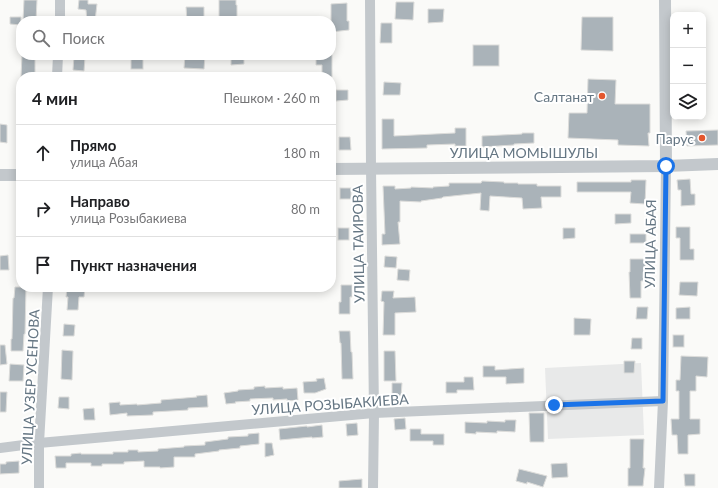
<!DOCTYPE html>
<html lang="ru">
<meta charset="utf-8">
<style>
body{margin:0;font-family:Lato,sans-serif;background:#f2f2f2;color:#202124}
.controls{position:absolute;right:12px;top:12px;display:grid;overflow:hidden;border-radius:8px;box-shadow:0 2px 10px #0003}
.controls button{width:36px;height:36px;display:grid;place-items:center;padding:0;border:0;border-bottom:1px solid #e0e0e0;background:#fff;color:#202124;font:20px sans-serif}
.stop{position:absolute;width:12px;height:12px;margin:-9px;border:3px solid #1a73e8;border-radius:50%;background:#fff}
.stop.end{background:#1a73e8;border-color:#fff;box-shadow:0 1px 4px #0008}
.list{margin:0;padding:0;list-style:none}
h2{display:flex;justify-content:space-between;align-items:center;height:52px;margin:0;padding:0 16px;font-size:17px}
h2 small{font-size:13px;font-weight:400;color:#757577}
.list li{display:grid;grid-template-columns:26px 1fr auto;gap:12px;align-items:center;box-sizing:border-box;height:56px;padding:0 16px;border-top:1px solid #e0e0e0}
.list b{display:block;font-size:15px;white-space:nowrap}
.list p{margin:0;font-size:13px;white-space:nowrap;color:#757577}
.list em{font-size:13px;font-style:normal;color:#757577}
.icon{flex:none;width:22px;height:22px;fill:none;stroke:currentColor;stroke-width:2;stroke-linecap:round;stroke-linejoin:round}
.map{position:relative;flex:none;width:718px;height:488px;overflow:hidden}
.search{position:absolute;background:#fff;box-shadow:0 2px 10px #0003;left:16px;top:16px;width:320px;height:44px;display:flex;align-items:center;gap:10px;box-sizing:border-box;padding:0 14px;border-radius:16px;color:#757577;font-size:15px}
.panel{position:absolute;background:#fff;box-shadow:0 2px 10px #0003;left:16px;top:72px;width:320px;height:220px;border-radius:16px}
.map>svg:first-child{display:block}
.built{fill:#e8e9e9}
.building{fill:#aab3b9;stroke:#dcdcda}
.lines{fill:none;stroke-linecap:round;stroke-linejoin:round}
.minor{stroke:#c3c8cc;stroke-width:10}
.tertiary{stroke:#c3c8cc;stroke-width:12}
.route{stroke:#1a73e8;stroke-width:5}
.poi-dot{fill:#e4572e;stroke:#fff;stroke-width:1.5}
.labels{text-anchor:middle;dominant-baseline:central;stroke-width:4;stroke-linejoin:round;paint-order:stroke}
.poi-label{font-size:14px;fill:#657683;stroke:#fff;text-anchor:end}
.street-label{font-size:14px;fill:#657683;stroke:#fff}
</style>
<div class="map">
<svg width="718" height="488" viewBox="0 0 718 488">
<rect width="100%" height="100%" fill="#fafaf8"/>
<path class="built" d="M 641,363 L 644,435 L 548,439 L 545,368 Z"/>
<g class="building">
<path d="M 24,0 L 37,0 L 36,21 L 23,21 Z"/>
<path d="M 79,0 L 88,0 L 88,4 L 97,4 L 95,21 L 87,21 L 86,10 L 78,9 Z"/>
<path d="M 219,0 L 236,0 L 236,5 L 237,5 L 237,19 L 219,19 Z"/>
<path d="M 396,2 L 414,2 L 413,20 L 395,19 Z"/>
<path d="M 347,3 L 347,21 L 349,21 L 349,30 L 331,32 L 331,4 Z"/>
<path d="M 186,7 L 204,7 L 204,21 L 187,21 Z"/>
<path d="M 428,9 L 444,9 L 443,22 L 428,23 Z"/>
<path d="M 10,17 L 21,17 L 21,25 L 10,24 Z"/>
<path d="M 582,17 L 613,17 L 613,51 L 581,50 Z"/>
<path d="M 381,23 L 392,23 L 392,43 L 380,43 Z"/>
<rect x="473" y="45" width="26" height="21"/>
<path d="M 22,55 L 35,55 L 35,77 L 21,77 Z"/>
<path d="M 185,55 L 205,55 L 204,69 L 184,68 Z"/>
<path d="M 231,55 L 244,55 L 244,64 L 231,65 Z"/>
<path d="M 316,55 L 332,55 L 332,77 L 322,77 L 322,65 L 316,65 Z"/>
<path d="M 74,56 L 85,57 L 84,71 L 73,70 Z"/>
<rect x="131" y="56" width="12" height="13"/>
<path d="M 588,79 L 616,80 L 615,104 L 650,104 L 650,133 L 648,133 L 649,146 L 618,145 L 618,140 L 568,138 L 569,113 L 587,113 Z"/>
<path d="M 384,82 L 401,83 L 400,95 L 383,95 Z"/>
<path d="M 336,90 L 348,90 L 348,100 L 336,101 Z"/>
<path d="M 382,119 L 394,119 L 394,136 L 455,133 L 455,128 L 466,128 L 466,146 L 455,146 L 455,144 L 427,145 L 427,148 L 382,149 Z"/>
<path d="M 0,124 L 7,125 L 7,143 L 0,142 Z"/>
<path d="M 718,130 L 718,145 L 687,146 L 686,131 Z"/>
<path d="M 522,133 L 534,133 L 534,143 L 514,144 L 514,145 L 482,147 L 482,136 L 522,134 Z"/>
<path d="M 339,137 L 350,137 L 351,150 L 339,150 Z"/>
<path d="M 690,179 L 691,194 L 695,194 L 695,205 L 681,206 L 681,190 L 678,190 L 677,180 Z"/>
<path d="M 631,180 L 646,180 L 645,204 L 630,203 L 631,192 L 577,192 L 577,182 L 631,182 Z"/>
<path d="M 482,181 L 504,182 L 504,183 L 518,183 L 518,184 L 537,184 L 537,186 L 561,186 L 561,197 L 541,197 L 542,208 L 523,209 L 522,198 L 490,196 L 489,211 L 480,210 L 481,193 L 443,197 L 442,198 L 421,201 L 421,202 L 400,201 L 400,222 L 398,222 L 400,244 L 382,245 L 382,234 L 385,234 L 383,186 L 395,186 L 395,189 L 411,188 L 411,187 L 433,188 L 433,187 L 449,186 L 449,183 L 481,183 Z"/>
<rect x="340" y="188" width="11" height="11"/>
<path d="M 615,214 L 631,214 L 631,223 L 615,224 Z"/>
<path d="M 676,227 L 690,227 L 690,249 L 694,249 L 694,260 L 680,260 L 680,238 L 676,238 Z"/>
<rect x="338" y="228" width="11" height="12"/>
<path d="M 563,228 L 575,228 L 575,238 L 563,239 Z"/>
<rect x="630" y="234" width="16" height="9"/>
<path d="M 8,255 L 9,270 L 0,270 L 0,256 Z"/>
<path d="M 385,256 L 397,257 L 396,268 L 384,267 Z"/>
<path d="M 630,259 L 646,259 L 645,281 L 641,281 L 641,298 L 630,298 L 629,272 L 630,272 Z"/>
<path d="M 398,269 L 410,270 L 409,281 L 397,280 Z"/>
<path d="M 680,282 L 698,282 L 697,296 L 679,295 Z"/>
<path d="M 341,285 L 352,285 L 352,297 L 350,297 L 350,314 L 339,314 L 339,302 L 341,302 Z"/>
<path d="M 15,287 L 26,287 L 25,334 L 24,334 L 23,351 L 11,351 L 11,339 L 12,339 L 13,298 L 14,298 Z"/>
<path d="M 67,287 L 85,287 L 84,297 L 79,297 L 78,310 L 67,310 L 68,297 L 66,297 Z"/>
<path d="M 382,291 L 394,291 L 393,298 L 415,297 L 416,312 L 395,313 L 395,335 L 383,335 L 384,302 L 381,301 Z"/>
<path d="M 637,307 L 648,307 L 647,319 L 636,319 Z"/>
<path d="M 690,307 L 690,319 L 676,319 L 676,308 Z"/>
<path d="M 574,318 L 591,319 L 590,335 L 574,335 Z"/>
<path d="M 64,324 L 75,325 L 74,336 L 63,336 Z"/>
<path d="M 339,331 L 350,331 L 351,352 L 352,352 L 353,379 L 342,379 L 341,343 L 340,343 Z"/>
<rect x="673" y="335" width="11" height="12"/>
<path d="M 632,338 L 642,338 L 642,349 L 631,349 Z"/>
<path d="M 0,345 L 5,345 L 7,364 L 0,365 Z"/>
<path d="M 62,350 L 73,351 L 72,380 L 61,379 Z"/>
<path d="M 384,351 L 395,351 L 396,381 L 384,381 Z"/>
<path d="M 681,356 L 708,357 L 707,377 L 696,376 L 696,391 L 690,391 L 690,419 L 700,419 L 700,434 L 688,435 L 688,454 L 678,454 L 677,435 L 672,435 L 671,419 L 679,419 L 679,391 L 676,391 L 676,380 L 680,380 Z"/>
<path d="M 624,361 L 635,361 L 634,373 L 624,373 Z"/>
<path d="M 10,364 L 24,365 L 23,381 L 9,381 Z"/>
<path d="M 483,366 L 495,366 L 495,370 L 524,368 L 524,383 L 506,384 L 506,377 L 483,377 Z"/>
<path d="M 464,377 L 473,377 L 474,390 L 457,390 L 457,393 L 446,393 L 446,382 L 464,382 Z"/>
<path d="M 324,378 L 326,389 L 315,393 L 304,393 L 303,382 L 317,381 L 316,379 Z"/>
<path d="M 392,383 L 402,383 L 401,397 L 392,396 Z"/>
<path d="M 265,386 L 265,388 L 283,387 L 283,389 L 297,388 L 298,400 L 287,401 L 287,399 L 273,400 L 273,398 L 250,399 L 250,401 L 235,402 L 236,403 L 226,404 L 224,393 L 238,391 L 238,390 L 254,389 L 254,387 Z"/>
<path d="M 0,392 L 7,392 L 6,412 L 0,412 Z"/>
<path d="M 207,395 L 208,407 L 188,408 L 188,410 L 153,412 L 153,415 L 127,416 L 127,413 L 110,415 L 109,403 L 120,402 L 120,405 L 137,404 L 137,405 L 161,403 L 161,400 L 197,397 L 196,396 Z"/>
<path d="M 59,397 L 69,397 L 69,409 L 58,408 Z"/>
<path d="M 94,408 L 95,420 L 84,420 L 83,409 Z"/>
<path d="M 529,413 L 544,413 L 544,442 L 530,442 Z"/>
<path d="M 405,418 L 406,429 L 395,430 L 394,419 Z"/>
<path d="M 505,420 L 516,420 L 515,432 L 497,431 L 497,433 L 476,432 L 476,434 L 465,433 L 465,422 L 487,423 L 487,421 L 505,422 Z"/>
<path d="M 357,423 L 358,435 L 347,436 L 346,424 Z"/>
<path d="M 322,425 L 323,437 L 312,438 L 312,437 L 280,440 L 279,429 L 307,426 L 307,427 Z"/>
<path d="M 410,429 L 421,429 L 421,434 L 444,434 L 444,445 L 433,445 L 433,441 L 410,441 Z"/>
<path d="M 259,433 L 259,444 L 240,446 L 240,448 L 219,450 L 219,451 L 195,454 L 195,457 L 174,457 L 174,467 L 160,468 L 160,467 L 144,467 L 144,461 L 124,462 L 124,464 L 102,464 L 102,466 L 91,466 L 91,463 L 66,463 L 66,468 L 56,468 L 55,456 L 71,456 L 71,454 L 81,453 L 81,454 L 113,454 L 113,452 L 128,452 L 128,450 L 138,450 L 138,452 L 158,451 L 158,449 L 184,447 L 184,446 L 205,445 L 205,442 L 228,439 L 228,437 L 248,436 L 248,434 Z"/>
<path d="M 630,439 L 644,439 L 643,468 L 645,468 L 643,486 L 628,486 L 628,468 L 630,468 Z"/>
<path d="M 265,443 L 272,443 L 274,455 L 265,457 Z"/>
<path d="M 19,461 L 19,473 L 0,474 L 0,464 L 6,464 L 6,462 Z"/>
<path d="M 567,463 L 568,477 L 552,478 L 551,464 Z"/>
<path d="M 519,469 L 547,476 L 543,487 L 527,482 L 527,484 L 516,481 Z"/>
<path d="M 684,474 L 695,474 L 695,486 L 685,486 Z"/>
<path d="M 362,479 L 362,488 L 339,488 L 339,481 Z"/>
</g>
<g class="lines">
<g class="minor">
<path d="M 370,0 L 371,168 L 374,413 L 373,488"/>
<path d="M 60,21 L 60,0"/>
<path d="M 57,77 L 58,55"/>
<path d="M 0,448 L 39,443 L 374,413 L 663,401"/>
<path d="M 39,488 L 39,443 L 48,287"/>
<path d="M 659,488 L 663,401 L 666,166"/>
</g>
<g class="tertiary">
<path d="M 665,0 L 666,166"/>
<path d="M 331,169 L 666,166 L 718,164"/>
<path d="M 0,175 L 21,175"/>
</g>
</g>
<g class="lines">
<path class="route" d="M 554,405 L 663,401 L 666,166"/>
</g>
<g class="poi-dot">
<circle cx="602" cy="96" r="4"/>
<circle cx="702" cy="138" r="4"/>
</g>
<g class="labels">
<g class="poi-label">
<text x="594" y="96">Салтанат</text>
<text x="694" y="138">Парус</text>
</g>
<g class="street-label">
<text x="524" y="152">УЛИЦА МОМЫШУЛЫ</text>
<text transform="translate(358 244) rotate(-91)">УЛИЦА ТАИРОВА</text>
<text transform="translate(650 244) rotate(-89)">УЛИЦА АБАЯ</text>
<text transform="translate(30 387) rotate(-87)">УЛИЦА УЗЕР УСЕНОВА</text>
<text transform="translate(330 404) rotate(-4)">УЛИЦА РОЗЫБАКИЕВА</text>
</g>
</g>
</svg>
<div class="controls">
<button>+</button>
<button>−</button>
<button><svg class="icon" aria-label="layers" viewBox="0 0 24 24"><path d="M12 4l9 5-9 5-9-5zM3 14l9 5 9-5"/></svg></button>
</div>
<div class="stop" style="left:666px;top:166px"></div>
<div class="stop end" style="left:554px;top:405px"></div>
<div class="search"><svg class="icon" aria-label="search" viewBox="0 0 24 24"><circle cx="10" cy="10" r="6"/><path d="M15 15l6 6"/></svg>Поиск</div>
<section class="panel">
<h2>4 мин<small>Пешком · 260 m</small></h2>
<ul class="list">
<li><svg class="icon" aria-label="ahead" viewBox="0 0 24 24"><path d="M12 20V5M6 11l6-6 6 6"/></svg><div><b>Прямо</b><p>улица Абая</p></div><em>180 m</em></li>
<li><svg class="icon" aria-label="right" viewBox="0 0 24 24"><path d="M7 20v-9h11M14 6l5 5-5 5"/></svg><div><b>Направо</b><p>улица Розыбакиева</p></div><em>80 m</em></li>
<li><svg class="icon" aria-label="arrive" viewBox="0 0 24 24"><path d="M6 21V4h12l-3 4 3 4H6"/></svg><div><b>Пункт назначения</b></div></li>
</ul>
</section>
</div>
